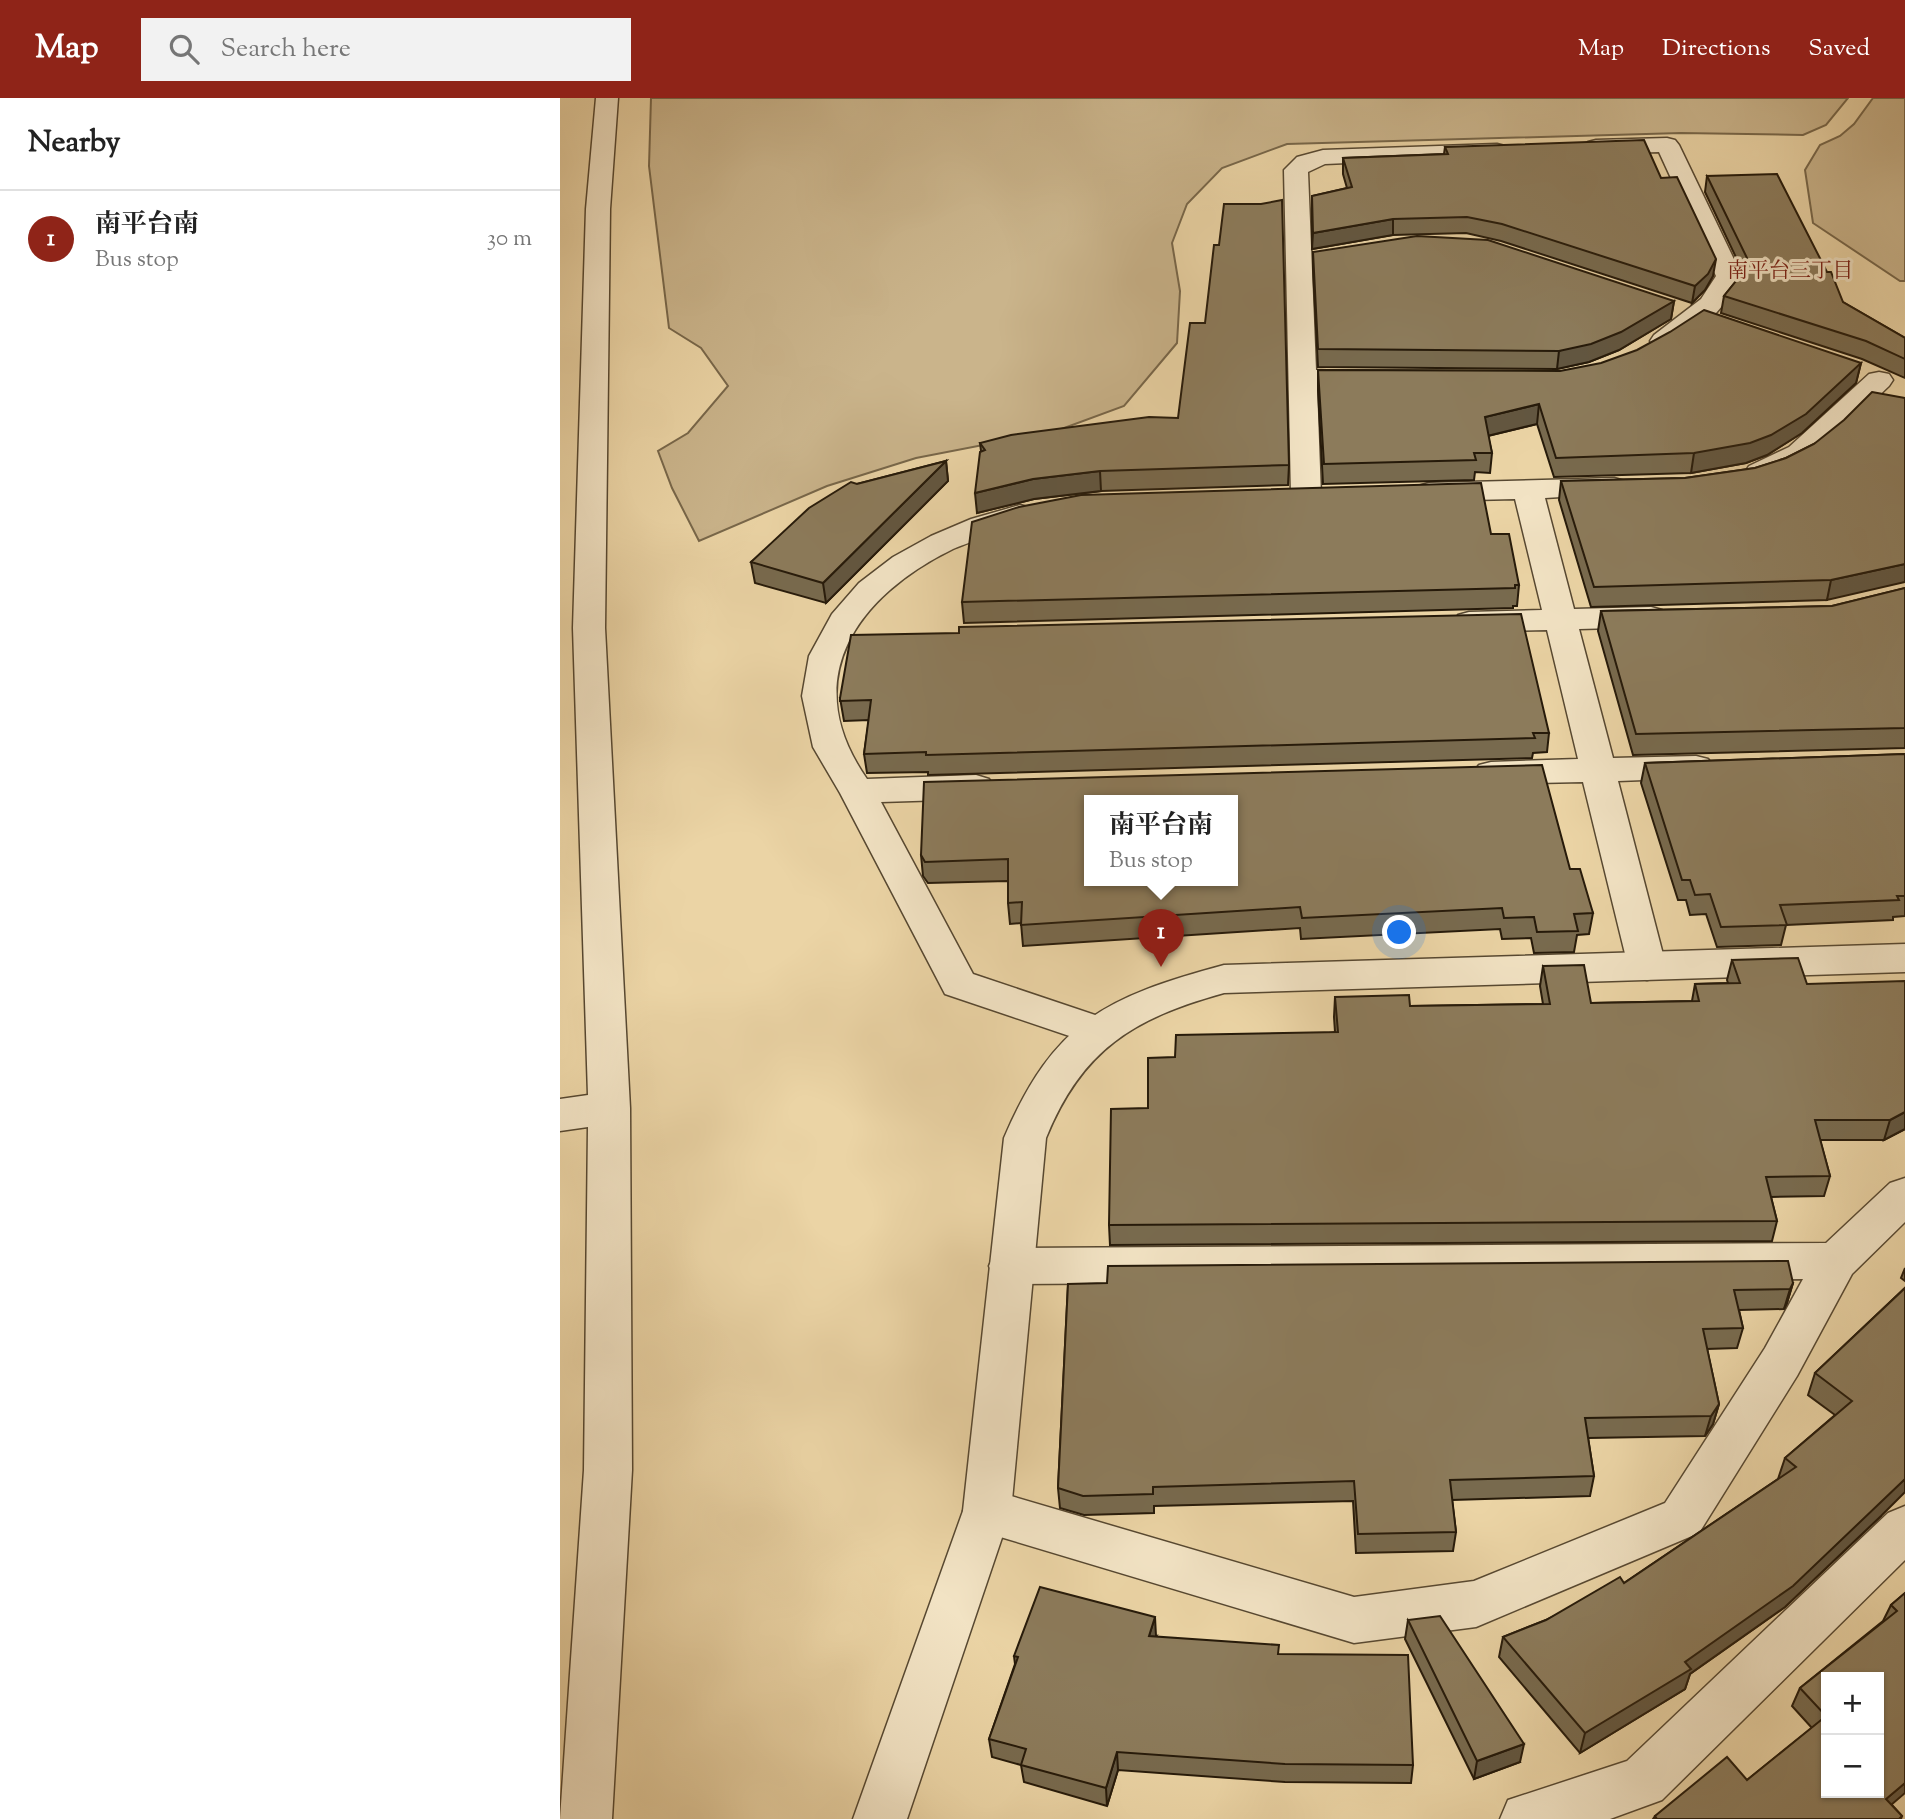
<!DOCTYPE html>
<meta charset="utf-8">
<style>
body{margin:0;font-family:"Sorts Mill Goudy","Noto Serif JP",serif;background:#f2f2f2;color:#222}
.controls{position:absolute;right:21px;bottom:21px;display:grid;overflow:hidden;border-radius:0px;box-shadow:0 2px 5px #0004}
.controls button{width:63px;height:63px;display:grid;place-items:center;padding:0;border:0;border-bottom:2px solid #e0e0e0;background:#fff;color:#222;font:35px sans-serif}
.you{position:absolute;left:840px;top:835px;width:24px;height:24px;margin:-18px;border:5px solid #fff;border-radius:50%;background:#1a73e8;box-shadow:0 0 0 10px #1a73e833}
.badge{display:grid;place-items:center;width:46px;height:46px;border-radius:50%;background:#8f2418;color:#fff;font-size:23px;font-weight:700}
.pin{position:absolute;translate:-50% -58px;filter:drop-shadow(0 2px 4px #0008)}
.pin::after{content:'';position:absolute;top:37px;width:24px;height:21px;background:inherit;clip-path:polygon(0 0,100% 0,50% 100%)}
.popup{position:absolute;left:524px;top:697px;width:154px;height:91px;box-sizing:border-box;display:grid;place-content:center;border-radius:0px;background:#fff;filter:drop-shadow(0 2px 5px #0005);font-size:23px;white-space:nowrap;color:#767676}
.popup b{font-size:26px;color:#222}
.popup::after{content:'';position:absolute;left:50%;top:100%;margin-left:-14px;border:14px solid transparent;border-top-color:#fff}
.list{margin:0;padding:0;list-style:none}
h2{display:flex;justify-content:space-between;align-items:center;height:91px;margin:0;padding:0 28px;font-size:30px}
h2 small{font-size:23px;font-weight:400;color:#767676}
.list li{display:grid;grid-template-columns:46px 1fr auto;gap:21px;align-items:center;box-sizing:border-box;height:98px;padding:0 28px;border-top:2px solid #e0e0e0}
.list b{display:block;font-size:26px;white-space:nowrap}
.list p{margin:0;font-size:23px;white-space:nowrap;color:#767676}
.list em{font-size:23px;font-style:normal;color:#767676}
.icon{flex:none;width:38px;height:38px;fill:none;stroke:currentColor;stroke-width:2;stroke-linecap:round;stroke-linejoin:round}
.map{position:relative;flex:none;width:1345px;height:1721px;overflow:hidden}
header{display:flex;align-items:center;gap:42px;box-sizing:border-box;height:98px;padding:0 35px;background:#8f2418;color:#fff}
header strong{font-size:33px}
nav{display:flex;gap:38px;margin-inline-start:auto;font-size:24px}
.search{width:490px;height:63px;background:#f2f2f2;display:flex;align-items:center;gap:18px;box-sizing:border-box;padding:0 24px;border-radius:0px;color:#767676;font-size:26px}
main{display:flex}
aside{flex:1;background:#fff}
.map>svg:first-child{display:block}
.green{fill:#cab48b;stroke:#78674a;stroke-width:2}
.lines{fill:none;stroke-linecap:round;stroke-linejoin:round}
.minor-casing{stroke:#574831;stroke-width:3}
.tertiary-casing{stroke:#574831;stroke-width:3}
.minor{fill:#f2e3c4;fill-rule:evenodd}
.tertiary{fill:#f2e3c4;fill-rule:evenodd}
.wall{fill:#786a4e;stroke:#261a0a;stroke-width:2}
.shaded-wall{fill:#625640;stroke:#261a0a;stroke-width:2}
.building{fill:#8c7b5b;stroke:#261a0a;stroke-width:2;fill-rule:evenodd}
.labels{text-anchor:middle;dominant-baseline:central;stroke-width:6;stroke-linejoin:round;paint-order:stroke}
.far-neighbourhood-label{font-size:21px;fill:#7a1f14;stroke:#f2e3c4}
</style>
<header>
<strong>Map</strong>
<div class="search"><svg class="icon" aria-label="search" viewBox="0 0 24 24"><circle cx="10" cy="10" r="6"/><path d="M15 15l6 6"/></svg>Search here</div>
<nav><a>Map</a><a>Directions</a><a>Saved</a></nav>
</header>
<main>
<aside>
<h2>Nearby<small></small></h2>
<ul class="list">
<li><span class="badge">1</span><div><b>南平台南</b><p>Bus stop</p></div><em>30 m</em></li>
</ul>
</aside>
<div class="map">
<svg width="1345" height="1721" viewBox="0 0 1345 1721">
<rect width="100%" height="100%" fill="#ebd4a5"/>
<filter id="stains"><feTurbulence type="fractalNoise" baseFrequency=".00286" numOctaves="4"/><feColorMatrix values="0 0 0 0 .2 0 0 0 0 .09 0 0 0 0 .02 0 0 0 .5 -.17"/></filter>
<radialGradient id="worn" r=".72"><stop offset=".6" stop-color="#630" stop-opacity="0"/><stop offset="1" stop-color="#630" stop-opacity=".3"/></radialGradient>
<g class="green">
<path d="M 91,0 L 1288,0 L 1266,27 L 1243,37 L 1121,35 L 727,46 L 662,70 L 627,106 L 612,145 L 620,193 L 617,245 L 564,308 L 496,333 L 356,360 L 267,388 L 139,443 L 112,390 L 98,353 L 128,335 L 168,288 L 141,250 L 109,230 L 89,68 Z"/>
<path d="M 1313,0 L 1345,0 L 1345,183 L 1340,183 L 1253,125 L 1245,72 L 1260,47 L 1280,38 L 1294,26 Z"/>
</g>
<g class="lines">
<g class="minor-casing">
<g id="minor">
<path d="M 36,0 L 58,0 L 50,111 L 45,530 L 70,1010 L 72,1372 L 52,1721 L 0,1721 L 24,1372 L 28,1029 L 0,1033 L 0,1001 L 28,997 L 13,530 L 26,111 Z"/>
<path d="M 1107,40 L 1115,42 L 1119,47 L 1182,178 C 1170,204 1125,257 1094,249 L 1090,243 L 1094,237 L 1141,201 L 1156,178 L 1099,54 L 1036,56 L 1028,54 L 1024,49 L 1028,44 L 1036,42 Z"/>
<path d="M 937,46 L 945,48 L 949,53 L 945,58 L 765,66 L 748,74 L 756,272 L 821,275 L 825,281 L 821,287 L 811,289 L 757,289 L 761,397 L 757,403 L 746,406 L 735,403 L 731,397 L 724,72 L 737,59 L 763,52 Z"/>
<path d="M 1319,274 L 1329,276 L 1333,282 L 1329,288 C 1299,316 1233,391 1189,380 L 1185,374 L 1189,368 L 1229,349 L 1309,276 Z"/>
<path d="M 1054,380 L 1065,383 L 1069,389 L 1065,395 L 985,400 L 1014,511 L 1091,509 L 1102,512 L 1107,519 L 1102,526 L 1091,529 L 1019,531 L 1053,660 L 1136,658 L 1148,661 L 1154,669 L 1148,677 L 1136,680 L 1058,683 L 1106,868 L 1101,878 L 1087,882 L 1073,878 L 1068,868 L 1023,684 L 931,686 L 919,683 L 913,675 L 919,667 L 931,664 L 1018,661 L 987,532 L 909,534 L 898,531 L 893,524 L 898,517 L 909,514 L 982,512 L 955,401 L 869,403 L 858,400 L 854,394 L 858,388 L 869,385 Z"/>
<path d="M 460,407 L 471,410 L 475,416 C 468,427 410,443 393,451 C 297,498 237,581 307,681 L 416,677 L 429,681 L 434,689 L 429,697 L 416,701 L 321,704 L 413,876 L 553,923 L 559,933 L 553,943 L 539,948 L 385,896 L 280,695 L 253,649 L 242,598 L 249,558 L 272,516 L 299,485 L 333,459 L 371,438 L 411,421 Z"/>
<path d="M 1345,1080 L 1345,1124 L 1292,1176 L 1237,1278 L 1139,1435 L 916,1529 L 794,1545 L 427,1435 L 410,1428 L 403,1413 L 410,1398 L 427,1391 L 794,1499 L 914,1483 L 1105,1405 L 1205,1250 L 1243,1181 L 451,1186 L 435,1181 L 429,1168 L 435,1155 L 451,1150 L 1266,1145 L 1330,1085 Z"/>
<path d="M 1345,1408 L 1345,1462 L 1102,1702 L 1050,1721 L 940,1721 L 948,1702 L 1067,1663 L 1328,1415 Z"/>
</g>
</g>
<g class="tertiary-casing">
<path id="tertiary" d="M 1345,846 L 1345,874 L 664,895 C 574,920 522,951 486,1040 L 451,1413 L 347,1721 L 293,1721 L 403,1413 L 444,1040 C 494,923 546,899 664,867 Z"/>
</g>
<use href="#minor" class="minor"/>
<use href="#tertiary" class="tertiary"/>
</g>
<g class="wall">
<path d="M 885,49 L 1101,80 L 1153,178 L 1145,192 L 1132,205 L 941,143 L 906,135 L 833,137 L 752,151 L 752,98 L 787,90 L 783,76 L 783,60 L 884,56 Z"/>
<path d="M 1147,78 L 1283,204 L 1345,240 L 1345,280 L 1302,261 L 1161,215 L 1164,198 L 1176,183 L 1182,172 L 1145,94 Z"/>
<path d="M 753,154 L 1114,203 L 1111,221 L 1059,252 L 1029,264 L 997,271 L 758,269 L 753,171 Z"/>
<path d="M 1301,265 L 1296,285 L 1242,335 L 1207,357 L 1186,365 L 1131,375 L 994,379 L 977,326 L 928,338 L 932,355 L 930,375 L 915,374 L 914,382 L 763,386 L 758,292 L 758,272 L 1000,273 Z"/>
<path d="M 1345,300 L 1267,502 L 1031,509 L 999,402 L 1001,383 L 1125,380 L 1195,370 L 1226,360 Z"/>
<path d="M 420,345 L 729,367 L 728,387 L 541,393 L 474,401 L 417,415 L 421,353 Z"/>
<path d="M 386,363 L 388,383 L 266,505 L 195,485 L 191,464 L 297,386 Z"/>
<path d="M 931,436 L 959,487 L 957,508 L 953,508 L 953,510 L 404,525 L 402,504 Z"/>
<path d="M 1345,490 L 1345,650 L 1073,657 L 1038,533 L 1041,513 L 1272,508 Z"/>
<path d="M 280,600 L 989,635 L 987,654 L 973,655 L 972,660 L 368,677 L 368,674 L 307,675 L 304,656 L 309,622 L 284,623 Z"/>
<path d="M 1345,656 L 1345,818 L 1333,819 L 1333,822 L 1226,827 L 1221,847 L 1157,849 L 1146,816 L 1130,817 L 1126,802 L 1118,802 L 1081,685 L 1085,665 Z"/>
<path d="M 361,757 L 1010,771 L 1033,815 L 1029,836 L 1017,837 L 1014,854 L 974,855 L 971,840 L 942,841 L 940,831 L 741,841 L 740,830 L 463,848 L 461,825 L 450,826 L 448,805 L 448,783 L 368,785 L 363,778 Z"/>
<path d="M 1172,862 L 1247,886 L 1345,1031 L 1324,1042 L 1260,1042 L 1270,1078 L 1264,1098 L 1211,1099 L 1217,1123 L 1212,1143 L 550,1147 L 549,1127 L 588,1010 L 615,959 L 775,934 L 774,919 L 775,899 L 850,908 L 983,906 L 980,888 L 983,868 L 1031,905 L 1132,903 L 1135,886 L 1168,885 L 1167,882 Z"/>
<path d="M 1345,1170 L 1345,1183 L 1341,1180 Z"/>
<path d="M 1233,1185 L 1227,1205 L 1224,1211 L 1179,1212 L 1183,1230 L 1177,1250 L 1147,1251 L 1159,1306 L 1153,1326 L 1145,1338 L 1028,1340 L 1034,1378 L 1030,1398 L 892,1402 L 896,1434 L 893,1453 L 796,1455 L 793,1403 L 594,1408 L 594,1415 L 524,1417 L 500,1410 L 498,1390 L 508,1186 Z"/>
<path d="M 1345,1190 L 1321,1418 L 1225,1509 L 1130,1576 L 1125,1591 L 1020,1655 L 939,1559 L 943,1539 L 986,1522 L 1064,1485 L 1218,1381 L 1225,1360 L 1275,1317 L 1248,1297 L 1255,1275 Z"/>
<path d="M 1345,1495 L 1332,1707 L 1342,1718 L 1341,1721 L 1093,1721 L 1095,1718 L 1187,1682 L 1252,1630 L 1232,1608 L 1240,1590 L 1323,1523 L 1331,1507 Z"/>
<path d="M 848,1522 L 960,1664 L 914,1681 L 845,1541 Z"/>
<path d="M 596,1538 L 595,1539 L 718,1556 L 853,1667 L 851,1685 L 725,1684 L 558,1672 L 547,1708 L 464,1684 L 461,1667 L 432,1659 L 429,1641 L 455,1566 L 454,1558 Z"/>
</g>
<g class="shaded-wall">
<path d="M 833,121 L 833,137 L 752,151 L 753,135 Z"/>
<path d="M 1156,161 L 1153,178 L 1145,192 L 1132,205 L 1135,188 Z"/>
<path d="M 1114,203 L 1111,221 L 1059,252 L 1029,264 L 997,271 L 999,253 Z"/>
<path d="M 1301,265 L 1296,285 L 1242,335 L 1207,357 L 1186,365 L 1131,375 L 1134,355 Z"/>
<path d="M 979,306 L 977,326 L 923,339 L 925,319 Z"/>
<path d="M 386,363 L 388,383 L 266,505 L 263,485 Z"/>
<path d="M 540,373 L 541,393 L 474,401 L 417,415 L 415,395 L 473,381 Z"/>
<path d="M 1345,466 L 1345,484 L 1267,502 L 1271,482 Z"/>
<path d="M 1345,1014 L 1345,1031 L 1324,1042 L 1330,1022 Z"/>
<path d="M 1233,1185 L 1227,1205 L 1224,1211 L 1230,1191 Z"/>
<path d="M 1159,1306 L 1153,1326 L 1145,1338 L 1151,1318 Z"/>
<path d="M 1345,1381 L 1345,1394 L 1321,1418 L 1225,1509 L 1130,1576 L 1125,1591 L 1020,1655 L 1025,1635 L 1125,1564 Z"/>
<path d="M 595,1519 L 596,1538 L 590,1557 L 589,1538 Z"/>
<path d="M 964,1646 L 960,1664 L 914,1681 L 917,1663 Z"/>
<path d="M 557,1654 L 558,1672 L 547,1708 L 546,1690 Z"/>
<path d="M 1345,1685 L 1345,1695 L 1317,1719 L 1326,1701 Z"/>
</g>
<g class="building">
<path d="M 1084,42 L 1101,80 L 1117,79 L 1156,161 L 1148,176 L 1135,188 L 942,126 L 907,119 L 833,121 L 753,135 L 752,98 L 792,89 L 783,60 L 888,56 L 885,49 Z"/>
<path d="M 1217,76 L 1267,174 L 1271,174 L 1283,204 L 1345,240 L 1345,261 L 1306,243 L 1164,198 L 1176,183 L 1187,160 L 1147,78 Z"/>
<path d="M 722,102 L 729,367 L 540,373 L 473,381 L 415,395 L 420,354 L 425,352 L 420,345 L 451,337 L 589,319 L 618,320 L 630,225 L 645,225 L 654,147 L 659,147 L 664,106 L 701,106 Z"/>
<path d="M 857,138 L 928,142 L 1114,203 L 1061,234 L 1031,246 L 999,253 L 758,251 L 753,154 Z"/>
<path d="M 1144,212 L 1301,265 L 1246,316 L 1211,337 L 1190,345 L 1134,355 L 996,360 L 979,306 L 925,319 L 932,355 L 914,355 L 916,362 L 764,366 L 758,272 L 1000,273 L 1041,265 L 1077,252 L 1110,234 Z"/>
<path d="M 1312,294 L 1345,300 L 1345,466 L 1271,482 L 1034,489 L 1001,383 L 1125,380 L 1195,370 L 1226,360 L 1254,346 L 1284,322 Z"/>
<path d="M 386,363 L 263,485 L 191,464 L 249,410 L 291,384 L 297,386 Z"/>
<path d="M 921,385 L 931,436 L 949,436 L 959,487 L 955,487 L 955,490 L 402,504 L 412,424 L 459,409 L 521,397 Z"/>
<path d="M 1345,490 L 1345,630 L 1076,636 L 1041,513 L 1272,508 Z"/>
<path d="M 961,516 L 989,635 L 973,635 L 975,640 L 366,657 L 366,654 L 304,656 L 311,602 L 280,603 L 280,600 L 291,537 L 399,535 L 399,529 Z"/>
<path d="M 1345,656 L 1345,798 L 1337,798 L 1339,802 L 1220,807 L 1227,827 L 1161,829 L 1150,796 L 1135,797 L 1130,782 L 1122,782 L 1085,665 Z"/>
<path d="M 982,667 L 1010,771 L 1020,771 L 1033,815 L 1014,816 L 1018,833 L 977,834 L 974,819 L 944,820 L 942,810 L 742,820 L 740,809 L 461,827 L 462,804 L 448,805 L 448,761 L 365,764 L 361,757 L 364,684 ZM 529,703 L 673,703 L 673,783 L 529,783 Z"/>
<path d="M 1238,860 L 1247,886 L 1345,883 L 1345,1014 L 1330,1022 L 1255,1022 L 1270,1078 L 1206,1079 L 1217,1123 L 549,1127 L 551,1011 L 588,1010 L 588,960 L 615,959 L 616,937 L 778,934 L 775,899 L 849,897 L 850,908 L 990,906 L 983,868 L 1024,867 L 1031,905 L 1139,903 L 1135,886 L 1180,885 L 1172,862 Z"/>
<path d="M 1228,1163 L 1233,1185 L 1230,1191 L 1174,1192 L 1183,1230 L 1143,1231 L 1159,1306 L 1151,1318 L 1025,1320 L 1034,1378 L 890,1382 L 896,1434 L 798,1436 L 794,1383 L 593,1389 L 593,1396 L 523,1398 L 498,1390 L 508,1186 L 547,1185 L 548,1168 Z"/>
<path d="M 1345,1190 L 1345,1381 L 1233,1488 L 1125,1564 L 1131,1571 L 1025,1635 L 943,1539 L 986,1522 L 1060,1479 L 1064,1485 L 1236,1369 L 1225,1360 L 1292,1303 L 1255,1275 Z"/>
<path d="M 480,1489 L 595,1519 L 589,1538 L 719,1547 L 718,1556 L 848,1557 L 853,1667 L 725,1666 L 557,1654 L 546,1690 L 461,1667 L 466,1651 L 429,1641 L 458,1559 L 454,1558 Z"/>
<path d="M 1345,1495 L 1345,1685 L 1326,1701 L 1342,1718 L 1339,1721 L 1097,1721 L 1095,1718 L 1167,1659 L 1187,1682 L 1266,1618 L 1266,1695 L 1319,1695 L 1319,1579 L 1266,1579 L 1266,1618 L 1240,1590 L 1337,1513 L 1331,1507 Z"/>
<path d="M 880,1518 L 964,1646 L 917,1663 L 848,1522 Z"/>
</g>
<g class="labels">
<g class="far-neighbourhood-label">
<text x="1230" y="174">南平台三丁目</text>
</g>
</g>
<rect width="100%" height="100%" filter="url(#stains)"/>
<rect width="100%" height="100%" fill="url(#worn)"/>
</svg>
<div class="controls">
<button>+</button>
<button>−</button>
</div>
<div class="you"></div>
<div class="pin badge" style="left:601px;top:869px">1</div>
<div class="popup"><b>南平台南</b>Bus stop</div>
</div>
</main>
